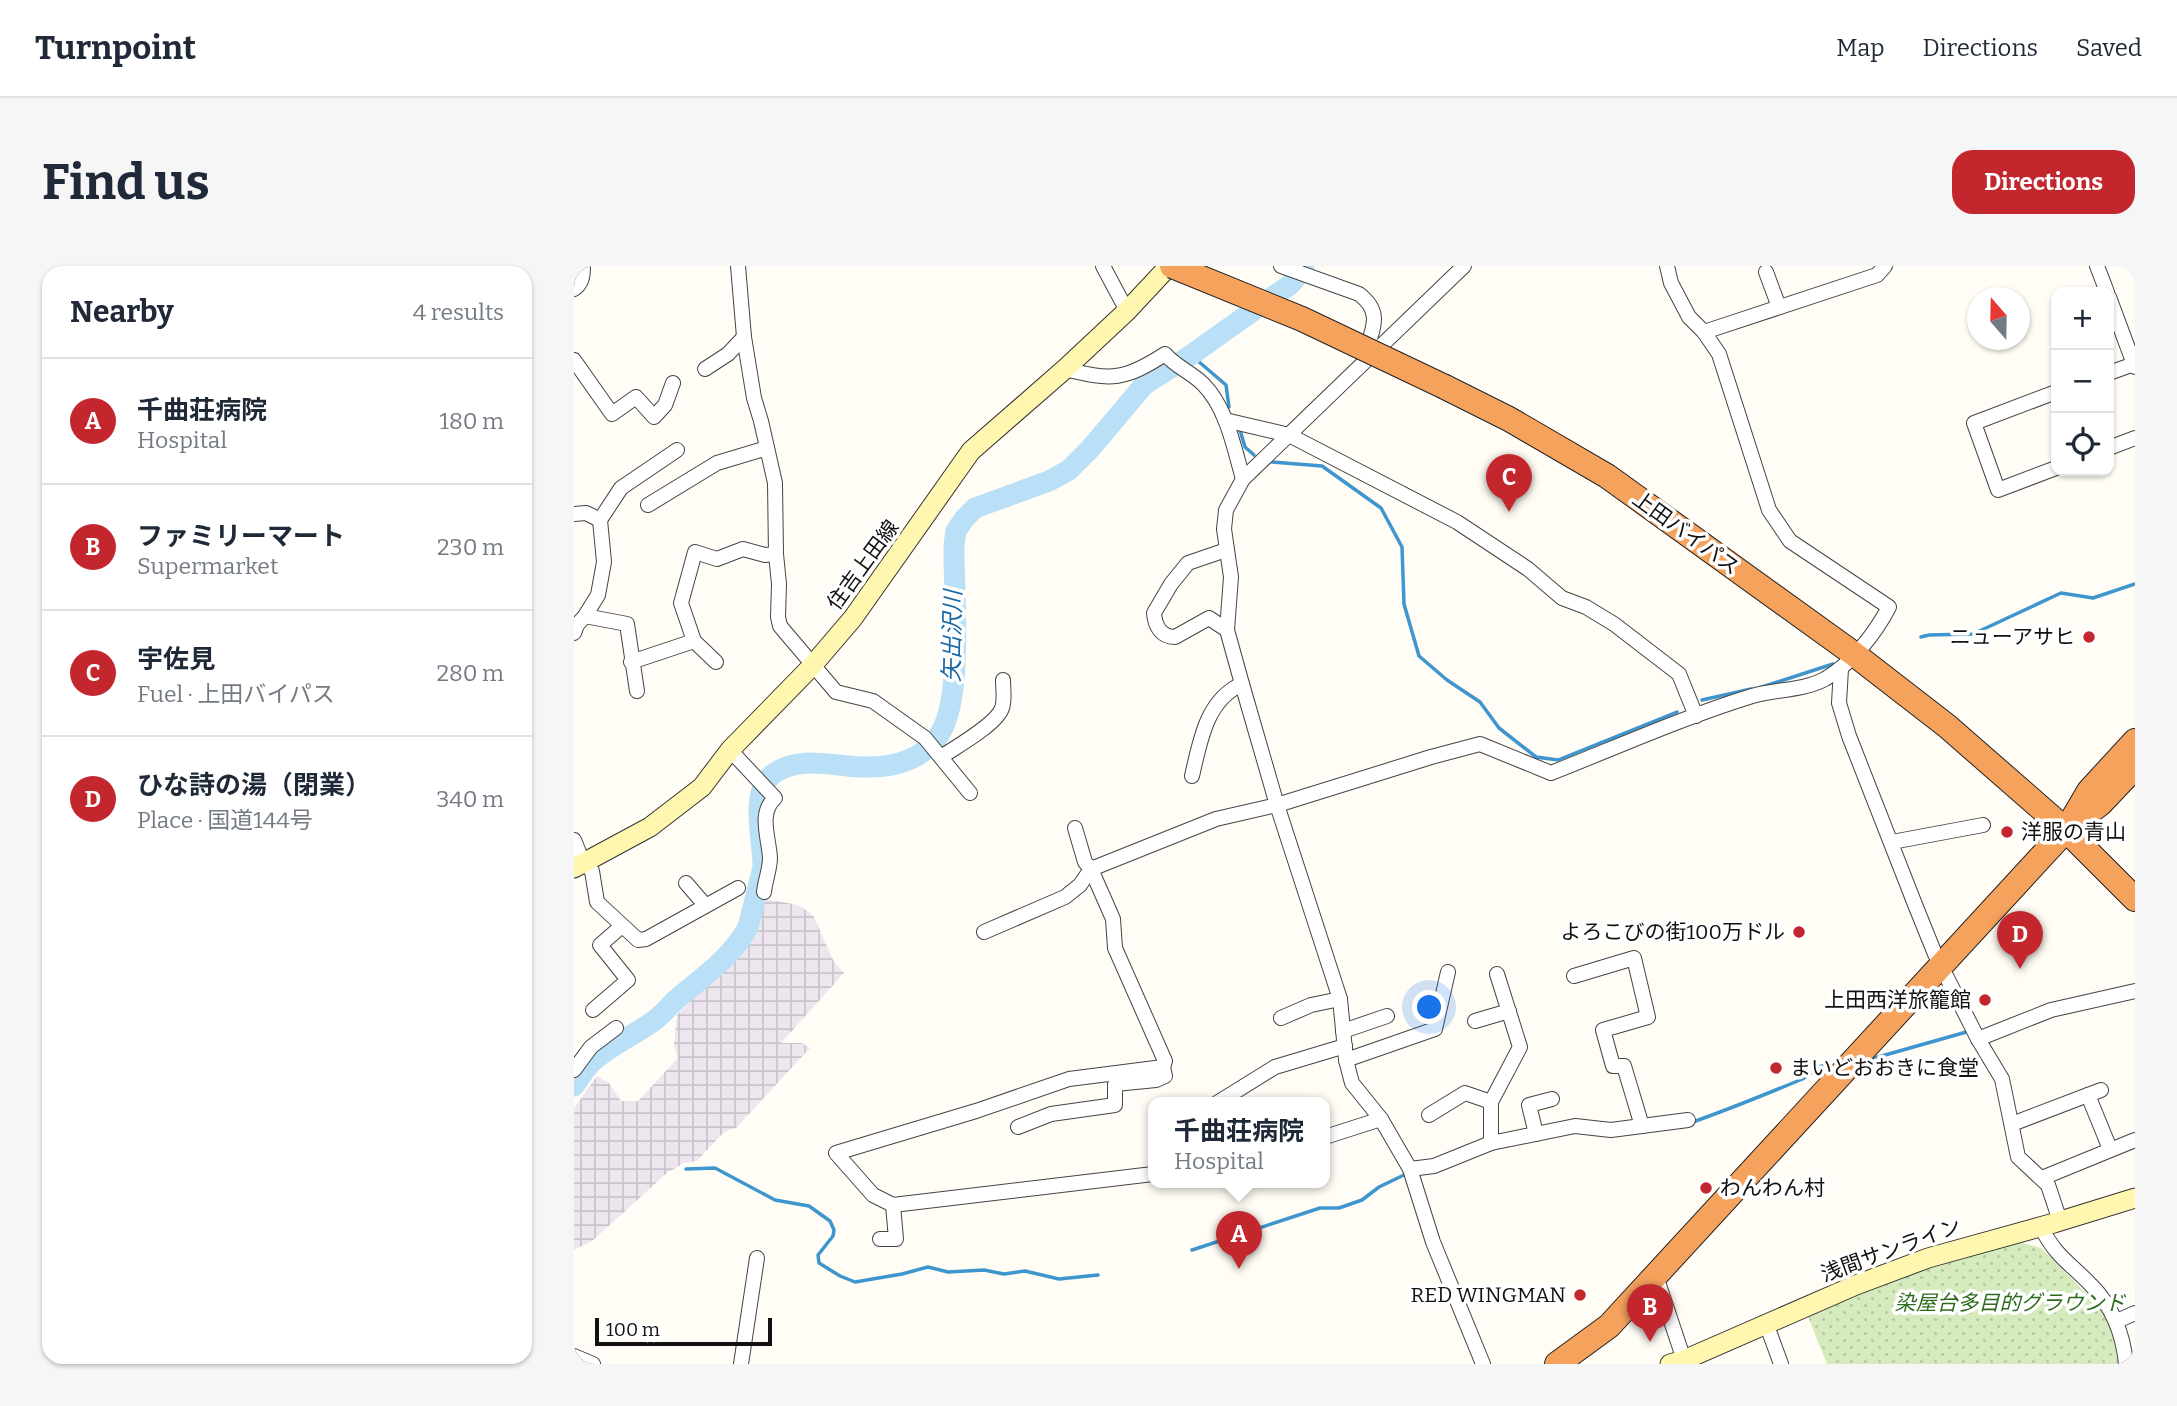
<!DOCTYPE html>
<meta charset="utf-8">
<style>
body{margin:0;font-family:Bitter,"Noto Sans JP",serif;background:#f6f6f7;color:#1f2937}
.controls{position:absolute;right:21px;top:21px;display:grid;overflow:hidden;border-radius:14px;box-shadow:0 2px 5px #0004}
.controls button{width:63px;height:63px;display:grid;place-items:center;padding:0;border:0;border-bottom:2px solid #e0e1e3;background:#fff;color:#1f2937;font:35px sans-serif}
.compass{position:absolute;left:1393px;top:21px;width:63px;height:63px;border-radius:50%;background:#fff;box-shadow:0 2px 5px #0004;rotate:340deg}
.scale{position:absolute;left:21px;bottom:18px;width:177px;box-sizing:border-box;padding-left:7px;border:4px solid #111;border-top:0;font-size:19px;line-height:24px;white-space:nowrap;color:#111;-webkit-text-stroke:5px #fff;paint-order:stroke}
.you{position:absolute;left:856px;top:742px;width:24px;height:24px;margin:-18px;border:5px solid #fff;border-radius:50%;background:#1a73e8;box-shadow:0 0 0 10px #1a73e833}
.badge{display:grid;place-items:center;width:46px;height:46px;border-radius:50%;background:#c4262e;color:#fff;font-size:23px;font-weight:700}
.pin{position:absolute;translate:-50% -58px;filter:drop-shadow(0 2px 4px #0008)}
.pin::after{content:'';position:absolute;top:37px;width:24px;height:21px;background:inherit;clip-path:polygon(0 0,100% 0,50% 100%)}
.popup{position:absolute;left:574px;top:831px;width:182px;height:91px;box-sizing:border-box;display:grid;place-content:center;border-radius:14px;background:#fff;filter:drop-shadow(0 2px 5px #0005);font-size:23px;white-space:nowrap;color:#747a83}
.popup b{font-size:26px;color:#1f2937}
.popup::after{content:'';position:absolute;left:50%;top:100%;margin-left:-14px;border:14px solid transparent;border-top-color:#fff}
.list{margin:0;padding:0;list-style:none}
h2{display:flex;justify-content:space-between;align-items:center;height:91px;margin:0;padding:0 28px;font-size:30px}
h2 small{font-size:23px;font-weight:400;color:#747a83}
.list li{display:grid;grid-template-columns:46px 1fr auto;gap:21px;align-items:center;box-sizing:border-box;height:126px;padding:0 28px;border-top:2px solid #e0e1e3}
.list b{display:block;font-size:26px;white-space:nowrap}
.list p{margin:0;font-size:23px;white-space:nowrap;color:#747a83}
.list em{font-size:23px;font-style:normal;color:#747a83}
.icon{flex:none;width:38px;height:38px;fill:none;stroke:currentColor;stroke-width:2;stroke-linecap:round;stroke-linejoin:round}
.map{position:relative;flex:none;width:1561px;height:1098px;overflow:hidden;border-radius:21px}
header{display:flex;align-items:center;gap:42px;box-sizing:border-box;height:98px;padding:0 35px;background:#fff;border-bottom:2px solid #e0e1e3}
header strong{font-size:33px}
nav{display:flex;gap:38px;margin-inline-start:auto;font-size:24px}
.intro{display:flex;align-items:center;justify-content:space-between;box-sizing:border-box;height:168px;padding:0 42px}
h1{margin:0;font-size:49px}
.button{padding:18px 32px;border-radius:21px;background:#c4262e;color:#fff;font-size:24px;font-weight:700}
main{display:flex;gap:42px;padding:0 42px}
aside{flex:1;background:#fff;border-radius:21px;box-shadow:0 2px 5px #0004}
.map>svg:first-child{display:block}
.industrial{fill:url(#industrial-grid)}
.park{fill:url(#park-dots)}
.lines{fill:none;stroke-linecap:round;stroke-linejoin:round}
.stream{stroke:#3f96cf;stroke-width:3.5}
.river{stroke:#b9e0f7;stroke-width:21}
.street-casing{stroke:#444;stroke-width:16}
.secondary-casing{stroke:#333;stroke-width:21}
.highway-casing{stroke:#222;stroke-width:26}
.street{stroke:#fff;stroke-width:14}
.secondary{stroke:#fff6b0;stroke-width:19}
.highway{stroke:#f5a25d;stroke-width:24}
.highway-bridge-casing{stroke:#222;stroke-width:26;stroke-linecap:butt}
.highway-bridge{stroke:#f5a25d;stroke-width:24}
.poi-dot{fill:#c4262e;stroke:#fff;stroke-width:2.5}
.labels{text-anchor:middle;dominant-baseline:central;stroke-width:7;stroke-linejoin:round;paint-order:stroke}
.street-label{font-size:21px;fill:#111;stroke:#fff}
.poi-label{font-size:21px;fill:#111;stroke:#fff;text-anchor:end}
.park-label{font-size:21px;font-style:italic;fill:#2f6b1f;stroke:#fff}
.water-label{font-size:23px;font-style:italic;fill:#1768a6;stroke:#fff}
</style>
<header>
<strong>Turnpoint</strong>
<nav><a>Map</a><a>Directions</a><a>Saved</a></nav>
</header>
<div class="intro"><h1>Find us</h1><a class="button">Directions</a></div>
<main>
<aside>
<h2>Nearby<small>4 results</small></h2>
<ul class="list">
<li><span class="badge">A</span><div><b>千曲荘病院</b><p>Hospital</p></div><em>180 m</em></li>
<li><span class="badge">B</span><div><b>ファミリーマート</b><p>Supermarket</p></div><em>230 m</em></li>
<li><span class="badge">C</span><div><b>宇佐見</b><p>Fuel · 上田バイパス</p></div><em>280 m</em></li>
<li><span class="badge">D</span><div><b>ひな詩の湯（閉業）</b><p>Place · 国道144号</p></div><em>340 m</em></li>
</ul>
</aside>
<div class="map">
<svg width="1561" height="1098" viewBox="0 0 1561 1098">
<defs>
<pattern id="industrial-grid" width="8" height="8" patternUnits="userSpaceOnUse" patternTransform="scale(1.75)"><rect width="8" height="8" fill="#eee6ef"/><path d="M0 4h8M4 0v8" fill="none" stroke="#cbc4cc"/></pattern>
<pattern id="park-dots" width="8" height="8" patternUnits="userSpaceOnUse" patternTransform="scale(1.75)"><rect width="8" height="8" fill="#d5ebbd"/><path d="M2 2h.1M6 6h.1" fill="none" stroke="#b6c8a1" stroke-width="1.8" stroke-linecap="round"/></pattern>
</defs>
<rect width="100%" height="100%" fill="#fffdf5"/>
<path class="industrial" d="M 186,632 L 224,639 L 239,649 L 260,696 L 270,707 L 207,777 L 228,777 L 236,782 L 162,862 L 154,864 L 146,870 L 123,895 L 110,897 L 93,907 L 17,976 L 0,984 L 0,842 L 23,810 L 35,817 L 47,835 L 64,835 L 104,792 L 100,779 L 103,749 L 164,685 L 179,662 Z"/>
<path class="park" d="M 1438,974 L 1467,982 L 1528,1043 L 1539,1066 L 1544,1098 L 1253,1098 L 1233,1048 L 1361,997 Z"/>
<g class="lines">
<g class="stream">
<path d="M 617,89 L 652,119 L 655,141"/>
<path d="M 666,164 L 671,181 L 680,189"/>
<path d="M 698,196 L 748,200 L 807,242 L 828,281 L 830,338 L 845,390 L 873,414 L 906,436 L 925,462 L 962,491 L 984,494 L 1103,446"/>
<path d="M 1347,371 L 1355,369 L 1399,368 L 1487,327 L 1519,332 L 1561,318"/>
<path d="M 1188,421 L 1259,398"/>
<path d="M 1128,434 L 1177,423"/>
<path d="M 1297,793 L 1396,765"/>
<path d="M 1116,857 C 1153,844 1190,829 1226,814 C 1237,809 1243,800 1255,797"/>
<path d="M 112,903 L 141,902 L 201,934 L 235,940 L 256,955 L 260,964 L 259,970 L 244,989 L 245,997 L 266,1010 L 281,1016 L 328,1008 L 354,1001 L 374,1006 L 410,1004 L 430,1008 L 451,1005 L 485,1013 L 524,1009"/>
<path d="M 618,984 L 746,942 L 765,942 L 788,934 L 805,921 L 832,908"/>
</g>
<path class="river" d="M 0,820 C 6,812 11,802 19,795 C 38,778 61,769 81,754 C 89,748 96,739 104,732 C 129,711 158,691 174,661 C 175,657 189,603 189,599 C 189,574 175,526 199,508 C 226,489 257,500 287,501 C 315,502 345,496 363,472 C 391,437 379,326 380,279 L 382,265 L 390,253 L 401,242 L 475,215 L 495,204 L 516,183 L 570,119 L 617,89 L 717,18 L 730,0"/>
<g class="street-casing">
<g id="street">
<path d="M 164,0 L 170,71 L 180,132 L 187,155 L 201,217 L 202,288 L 205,318 L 204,351 L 206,360 L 262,426 L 299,435 L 351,472 L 396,527"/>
<path d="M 529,0 L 553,45"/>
<path d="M 707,0 L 785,28 C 810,47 798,64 790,90"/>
<path d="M 890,0 L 669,213 L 652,244 L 650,263 L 657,311 L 653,364 L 668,418 L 703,539 L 766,733 L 772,794 L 778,817 L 807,853 L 836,903 L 859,976 L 909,1098"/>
<path d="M 1523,0 L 1533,26"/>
<path d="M 1192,6 L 1205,41"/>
<path d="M 0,23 C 8,18 9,10 9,0"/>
<path d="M 1535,31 L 1561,101"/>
<path d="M 1130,66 L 1303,9 L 1311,0"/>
<path d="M 0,94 L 38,148 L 62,131 L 80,151 L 91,139 L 99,117"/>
<path d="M 131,103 L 154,88 L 170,71"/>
<path d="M 491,103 C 538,115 551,114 591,88 C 602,101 617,106 629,118 C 653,142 660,182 669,213"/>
<path d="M 1535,107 L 1560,98"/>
<path d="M 1482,126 L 1400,157 L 1424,224 L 1482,202"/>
<path d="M 651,154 L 715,169 L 883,256 L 954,303 L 988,332 L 1012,341 L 1040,358 L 1105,408 L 1122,450"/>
<path d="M 1535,182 L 1561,172"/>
<path d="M 74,239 L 143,197 L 193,182"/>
<path d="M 0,248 L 12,247 L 26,254"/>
<path d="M 652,284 L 614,297 L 597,318 L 580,347 C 581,360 587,371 601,371 L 635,352 L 653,364"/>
<path d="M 11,350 L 53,358 L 63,425"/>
<path d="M 0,367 L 3,359 L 11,350 L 24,329 L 30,296 L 26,254 L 47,222 L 103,184"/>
<path d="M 120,375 L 142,396"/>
<path d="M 57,396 L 120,375 L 107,337 L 121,286 L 143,293 L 169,283 L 191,289 L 202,288"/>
<path d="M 1267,403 L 1265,437 L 1275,470 L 1342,641 L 1361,688 L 1404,773 L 1428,813 L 1444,891 L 1474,919 L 1486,955"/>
<path d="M 156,484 L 201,532 C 184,547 195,572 196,592 C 196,603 191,615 190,626"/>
<path d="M 367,491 C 382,481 423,458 428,442 C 431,434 429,423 429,414"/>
<path d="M 618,510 C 626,476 632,434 668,418"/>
<path d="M 501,562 L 511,596 L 517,603 L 539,653 L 541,682 L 591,795 L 589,801 L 495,813 L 402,845 L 262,887 L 299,929 L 319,939 L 579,908"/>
<path d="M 0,574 L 9,596 L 18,605 L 23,636 L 64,674 L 72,673 L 164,622"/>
<path d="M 1318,576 L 1409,559"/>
<path d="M 112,617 L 131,639"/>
<path d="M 410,666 L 491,631 L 506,619 L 517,603 L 642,553 L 703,539 L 857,491 L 906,478 L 977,507 C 1043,481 1110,451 1178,430 C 1202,423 1228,425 1251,413 C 1277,398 1301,368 1315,341 L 1216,275 L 1195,244 L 1145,88 L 1130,66 L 1115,51 L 1097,17 L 1093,0"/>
<path d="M 1000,710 L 1060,692 L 1074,751 L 1029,764 L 1039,800 L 1050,800 L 1068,860"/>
<path d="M 19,744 L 54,714 L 26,679 L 48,660"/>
<path d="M 707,752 L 737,739 L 766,733"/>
<path d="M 901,755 L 935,745"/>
<path d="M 769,765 L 813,750"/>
<path d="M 1404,773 L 1477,744 L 1561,725"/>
<path d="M 772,794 L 861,763 L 874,706"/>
<path d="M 0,804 L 17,781 L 42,762"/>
<path d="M 1514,829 L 1536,883"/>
<path d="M 643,837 L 701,801 L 771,780"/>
<path d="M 855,849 L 891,827 L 917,836"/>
<path d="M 1438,858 L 1527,824"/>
<path d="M 444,861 L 477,848 L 541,839 L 541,818 L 582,814 L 591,810 L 589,801"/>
<path d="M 962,868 L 955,839 L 978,833"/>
<path d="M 751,871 L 807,853"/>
<path d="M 917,877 L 917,836 L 946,781 L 923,708"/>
<path d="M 836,903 L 860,900 L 917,877 L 1001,860 L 1037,864 L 1114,854"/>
<path d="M 1468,912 L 1561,874"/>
<path d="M 1467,961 C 1482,991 1495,996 1517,1019 C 1539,1041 1549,1067 1552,1098"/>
<path d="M 306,973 L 322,973 L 319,939"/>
<path d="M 1082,1010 L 1110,1094"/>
<path d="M 1543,1055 L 1561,1047"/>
<path d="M 1192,1057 L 1207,1098"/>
<path d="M 0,1090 L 19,1098"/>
<path d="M 167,1098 L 183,992"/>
</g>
</g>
<g class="secondary-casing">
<g id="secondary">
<path d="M 0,602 L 76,561 L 128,521 L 156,484 L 238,400 L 279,352 L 397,185 L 491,103 L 553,45 L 595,0"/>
<path d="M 1096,1098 L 1110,1094 L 1282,1019 L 1354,992 L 1480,957 L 1561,932"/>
</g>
</g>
<g class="highway-casing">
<g id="highway">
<path d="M 871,121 L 935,153 L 1033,210 L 1280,388 L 1373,460 L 1492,564 L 1561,633"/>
<path d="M 1498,554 L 1515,525 L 1561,475"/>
<path d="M 983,1098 L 1035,1060 L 1492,564 L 1526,538 L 1561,501"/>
</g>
</g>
<use href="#street" class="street"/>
<use href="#secondary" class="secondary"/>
<use href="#highway" class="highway"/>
<g class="highway-bridge-casing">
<path id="highway-bridge" d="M 598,0 L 728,53 L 871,121"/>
</g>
<use href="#highway-bridge" class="highway-bridge"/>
</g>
<g class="poi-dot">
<circle cx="1515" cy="371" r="7"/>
<circle cx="1433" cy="566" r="7"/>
<circle cx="1225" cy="666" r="7"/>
<circle cx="1411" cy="734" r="7"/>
<circle cx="1202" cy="802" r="7"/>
<circle cx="1132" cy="922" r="7"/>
<circle cx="1006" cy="1029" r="7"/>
</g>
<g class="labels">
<g class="street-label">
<text transform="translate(1112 267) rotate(36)">上田バイパス</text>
<text transform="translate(289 299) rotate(-54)">住吉上田線</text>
<text transform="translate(1317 984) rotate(-20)">浅間サンライン</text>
</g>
<g class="poi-label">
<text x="1501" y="371">ニューアサヒ</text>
<text x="1447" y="566" text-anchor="start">洋服の青山</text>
<text x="1211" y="666">よろこびの街100万ドル</text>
<text x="1397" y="734">上田西洋旅籠館</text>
<text x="1216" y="802" text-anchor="start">まいどおおきに食堂</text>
<text x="1146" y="922" text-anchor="start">わんわん村</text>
<text x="992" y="1029">RED WINGMAN</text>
</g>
<g class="park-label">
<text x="1436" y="1037">染屋台多目的グラウンド</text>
</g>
<g class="water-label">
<text transform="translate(378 370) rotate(-89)">矢出沢川</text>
</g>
</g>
</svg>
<div class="controls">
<button>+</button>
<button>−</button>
<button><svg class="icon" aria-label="locate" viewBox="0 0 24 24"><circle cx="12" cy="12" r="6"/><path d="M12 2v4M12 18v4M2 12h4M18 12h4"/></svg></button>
</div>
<svg class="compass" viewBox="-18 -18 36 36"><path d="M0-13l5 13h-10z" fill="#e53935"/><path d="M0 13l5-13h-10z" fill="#747a83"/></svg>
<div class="scale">100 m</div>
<div class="you"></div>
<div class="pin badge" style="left:665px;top:1003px">A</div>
<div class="popup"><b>千曲荘病院</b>Hospital</div>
<div class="pin badge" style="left:1076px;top:1076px">B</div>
<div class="pin badge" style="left:935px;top:246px">C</div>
<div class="pin badge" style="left:1446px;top:703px">D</div>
</div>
</main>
